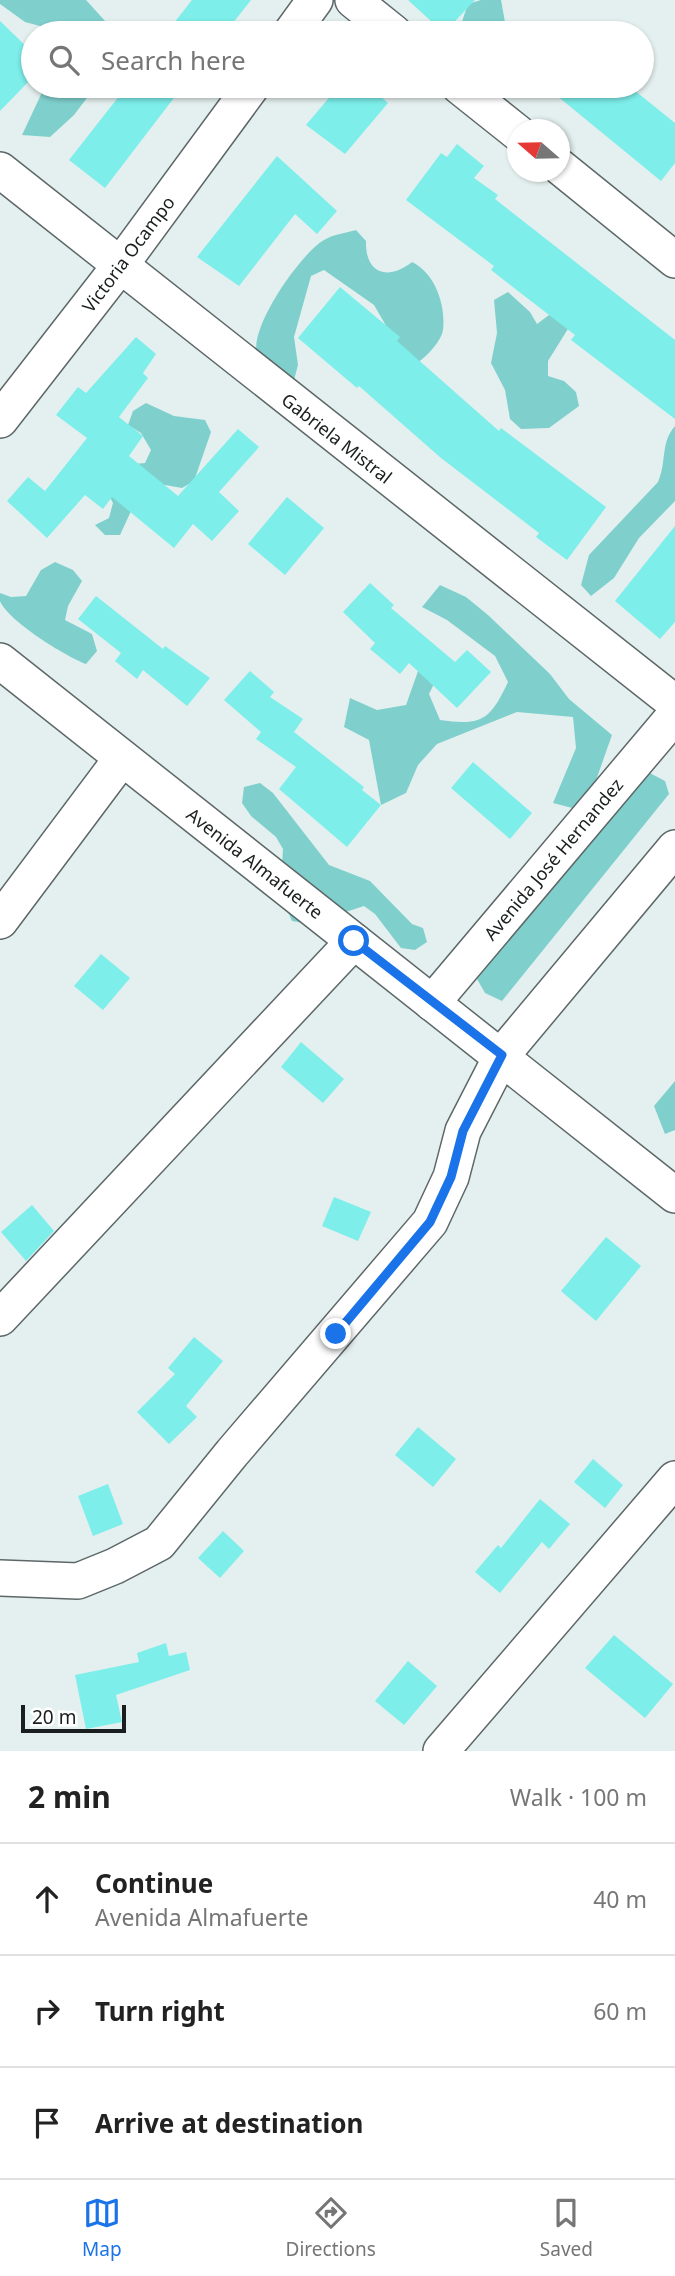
<!DOCTYPE html>
<meta charset="utf-8">
<style>
body{margin:0;font-family:"Noto Sans",sans-serif;background:#f2f2f2;color:#222}
.compass{position:absolute;left:507px;top:119px;width:63px;height:63px;border-radius:50%;background:#fff;box-shadow:0 2px 5px #0004;rotate:290deg}
.scale{position:absolute;left:21px;bottom:18px;width:105px;box-sizing:border-box;padding-left:7px;border:4px solid #1a1e1e;border-top:0;font-size:19px;line-height:24px;white-space:nowrap;color:#1a1e1e;-webkit-text-stroke:5px #fff;paint-order:stroke}
.stop{position:absolute;width:21px;height:21px;margin:-16px;border:5px solid #1a73e8;border-radius:50%;background:#fff}
.stop.end{background:#1a73e8;border-color:#fff;box-shadow:0 2px 7px #0008}
.list{margin:0;padding:0;list-style:none}
h2{display:flex;justify-content:space-between;align-items:center;height:91px;margin:0;padding:0 28px;font-size:30px}
h2 small{font-size:23px;font-weight:400;color:#767676}
.list li{display:grid;grid-template-columns:46px 1fr auto;gap:21px;align-items:center;box-sizing:border-box;height:112px;padding:0 28px;border-top:2px solid #e0e0e0}
.list b{display:block;font-size:26px;white-space:nowrap}
.list p{margin:0;font-size:23px;white-space:nowrap;color:#767676}
.list em{font-size:23px;font-style:normal;color:#767676}
.icon{flex:none;width:38px;height:38px;fill:none;stroke:currentColor;stroke-width:2;stroke-linecap:round;stroke-linejoin:round}
.map{position:relative;flex:none;width:675px;height:1751px;overflow:hidden}
.search{position:absolute;background:#fff;box-shadow:0 2px 5px #0004;left:21px;right:21px;top:21px;height:77px;display:flex;align-items:center;gap:18px;box-sizing:border-box;padding:0 24px;border-radius:38px;color:#767676;font-size:26px}
.sheet{height:427px;background:#fff}
nav{display:flex;justify-content:space-around;align-items:center;box-sizing:border-box;height:98px;border-top:2px solid #e0e0e0;background:#fff;font-size:19px;color:#767676}
nav a{display:grid;justify-items:center;gap:4px}
nav .on{color:#1a73e8}
.map>svg:first-child{display:block}
.green{fill:#7fd0cd}
.building{fill:#7deeea}
.lines{fill:none;stroke-linecap:round;stroke-linejoin:round}
.minor-casing{stroke:#5d6767;stroke-width:38}
.minor{stroke:#fff;stroke-width:35}
.route{stroke:#1a73e8;stroke-width:9}
.labels{text-anchor:middle;dominant-baseline:central;stroke-width:5;stroke-linejoin:round;paint-order:stroke}
.street-label{font-size:18px;fill:#1a1e1e;stroke:#fff}
</style>
<div class="map">
<svg width="675" height="1751" viewBox="0 0 675 1751">
<rect width="100%" height="100%" fill="#e4f0ef"/>
<g class="green">
<path d="M 0,0 L 86,0 L 116,33 L 66,33 L 25,22 L 0,4 Z"/>
<path d="M 481,0 L 501,0 L 507,33 L 458,33 L 468,4 Z"/>
<path d="M 45,86 L 96,86 L 74,115 L 50,137 L 22,135 Z"/>
<path d="M 356,230 L 366,241 C 365,274 388,281 412,262 C 435,273 446,305 443,330 C 441,343 422,362 410,367 L 374,305 L 324,270 L 311,276 L 294,337 L 298,365 L 294,380 L 282,389 C 275,379 260,365 257,354 C 249,327 302,252 324,240 C 334,234 346,233 356,230 Z"/>
<path d="M 508,292 L 530,312 L 537,324 L 549,315 L 571,324 L 548,361 L 548,376 L 564,381 L 576,392 L 579,406 L 549,428 L 521,429 L 510,419 L 505,390 L 491,363 L 497,333 L 494,300 Z"/>
<path d="M 146,403 L 174,416 L 205,420 L 211,432 L 194,481 L 182,488 L 165,485 L 132,509 L 120,535 L 105,535 L 95,525 L 109,518 L 113,503 L 106,490 L 122,465 L 145,463 L 151,450 L 141,433 L 128,425 L 133,411 Z"/>
<path d="M 675,426 L 675,501 L 639,538 L 614,578 L 591,596 L 581,585 L 589,555 L 658,482 C 667,462 660,443 675,426 Z"/>
<path d="M 55,562 L 73,570 L 82,581 L 68,606 L 65,620 L 92,634 L 97,651 L 86,664 C 65,656 8,621 0,601 L 0,593 L 11,597 L 26,596 L 41,570 Z"/>
<path d="M 440,585 L 466,597 L 488,615 L 550,674 L 569,699 L 612,735 L 594,786 L 580,810 L 553,803 L 576,748 L 573,717 L 517,712 L 437,744 L 418,765 L 406,793 L 381,805 L 369,740 L 344,727 L 350,698 L 377,710 L 406,705 L 429,640 L 433,686 L 429,694 L 440,720 C 482,726 490,720 508,682 L 495,656 L 447,620 L 422,607 Z"/>
<path d="M 646,771 L 665,781 L 669,794 L 502,1001 L 485,993 L 477,979 Z"/>
<path d="M 260,783 L 273,793 L 329,865 L 370,881 L 412,924 L 423,928 L 427,942 L 415,950 L 401,948 L 375,914 L 364,906 L 309,924 L 292,921 L 280,894 L 283,849 L 276,837 L 251,816 L 242,803 L 244,787 Z"/>
<path d="M 675,1081 L 675,1130 L 665,1134 L 654,1106 Z"/>
</g>
<g class="building">
<path d="M 192,0 L 251,0 L 225,33 L 166,33 Z"/>
<path d="M 408,0 L 475,0 L 444,33 Z"/>
<path d="M 0,21 L 33,53 L 33,77 L 0,111 Z"/>
<path d="M 127,86 L 183,86 L 105,188 L 69,160 Z"/>
<path d="M 339,86 L 368,86 L 388,103 L 345,154 L 306,125 Z"/>
<path d="M 545,86 L 629,86 L 675,123 L 675,163 L 661,181 Z"/>
<path d="M 457,144 L 484,166 L 474,178 L 498,195 L 495,199 L 675,340 L 675,419 L 571,340 L 575,335 L 491,270 L 494,266 L 406,200 L 441,153 L 447,157 Z"/>
<path d="M 277,156 L 337,211 L 317,234 L 295,214 L 239,286 L 197,257 Z"/>
<path d="M 340,287 L 400,337 L 397,341 L 499,431 L 501,428 L 606,507 L 567,560 L 536,537 L 539,533 L 441,458 L 359,386 L 357,388 L 298,338 Z"/>
<path d="M 136,337 L 156,354 L 143,373 L 148,378 L 119,417 L 143,436 L 129,456 L 178,496 L 238,429 L 259,447 L 219,492 L 239,511 L 212,541 L 193,524 L 174,548 L 112,497 L 103,509 L 85,495 L 47,538 L 7,501 L 28,477 L 45,491 L 87,438 L 56,415 L 78,387 L 86,393 Z"/>
<path d="M 287,497 L 324,528 L 285,575 L 248,544 Z"/>
<path d="M 675,526 L 675,622 L 660,639 L 615,601 Z"/>
<path d="M 370,583 L 394,605 L 391,608 L 455,662 L 467,650 L 491,672 L 457,708 L 409,663 L 400,674 L 370,649 L 375,643 L 343,612 Z"/>
<path d="M 96,596 L 163,649 L 165,646 L 210,678 L 187,706 L 143,670 L 137,679 L 115,661 L 121,653 L 78,619 Z"/>
<path d="M 250,671 L 274,692 L 270,697 L 303,719 L 294,732 L 364,787 L 362,790 L 381,805 L 347,847 L 279,789 L 296,767 L 256,739 L 261,732 L 224,700 Z"/>
<path d="M 473,762 L 532,813 L 510,839 L 451,788 Z"/>
<path d="M 101,954 L 130,978 L 103,1010 L 74,986 Z"/>
<path d="M 301,1042 L 344,1079 L 323,1103 L 281,1067 Z"/>
<path d="M 334,1197 L 371,1212 L 358,1241 L 322,1226 Z"/>
<path d="M 32,1205 L 54,1231 L 26,1261 L 1,1232 Z"/>
<path d="M 606,1237 L 641,1266 L 596,1321 L 561,1291 Z"/>
<path d="M 194,1337 L 223,1361 L 186,1406 L 197,1417 L 169,1444 L 137,1412 L 175,1374 L 168,1368 Z"/>
<path d="M 418,1427 L 456,1459 L 433,1487 L 395,1455 Z"/>
<path d="M 593,1459 L 623,1485 L 605,1508 L 574,1482 Z"/>
<path d="M 108,1484 L 123,1524 L 93,1536 L 78,1496 Z"/>
<path d="M 540,1499 L 570,1524 L 549,1549 L 542,1542 L 500,1593 L 475,1572 L 498,1545 L 501,1548 Z"/>
<path d="M 223,1531 L 244,1551 L 220,1578 L 198,1558 Z"/>
<path d="M 614,1635 L 673,1684 L 645,1718 L 585,1668 Z"/>
<path d="M 166,1643 L 169,1656 L 186,1652 L 190,1670 L 116,1695 L 122,1722 L 86,1729 L 75,1675 L 139,1662 L 137,1653 Z"/>
<path d="M 408,1661 L 437,1686 L 404,1725 L 375,1701 Z"/>
</g>
<g class="lines">
<g class="minor-casing">
<g id="minor">
<path d="M 353,0 L 394,33"/>
<path d="M 291,33 L 315,0"/>
<path d="M 459,86 L 518,133"/>
<path d="M 560,167 L 675,260"/>
<path d="M 0,170 L 675,703"/>
<path d="M 0,420 L 119,267 L 252,86"/>
<path d="M 0,661 L 675,1195"/>
<path d="M 0,921 L 122,758"/>
<path d="M 432,1003 L 675,715"/>
<path d="M 0,1318 L 354,941"/>
<path d="M 0,1578 L 78,1581 L 115,1566 L 159,1543 L 232,1453 L 430,1222 L 451,1177 L 463,1131 L 502,1055 L 675,848"/>
<path d="M 441,1751 L 675,1479"/>
</g>
</g>
<use href="#minor" class="minor"/>
</g>
<g class="lines">
<path class="route" d="M 336,1334 L 430,1222 L 451,1177 L 463,1131 L 502,1055 L 354,941"/>
</g>
<g class="labels">
<g class="street-label">
<text transform="translate(128 254) rotate(-53)">Victoria Ocampo</text>
<text transform="translate(337 438) rotate(38)">Gabriela Mistral</text>
<text transform="translate(553 859) rotate(-50)">Avenida José Hernandez</text>
<text transform="translate(255 863) rotate(38)">Avenida Almafuerte</text>
</g>
</g>
</svg>
<svg class="compass" viewBox="-18 -18 36 36"><path d="M0-13l5 13h-10z" fill="#e53935"/><path d="M0 13l5-13h-10z" fill="#767676"/></svg>
<div class="scale">20 m</div>
<div class="stop" style="left:354px;top:941px"></div>
<div class="stop end" style="left:336px;top:1334px"></div>
<div class="search"><svg class="icon" aria-label="search" viewBox="0 0 24 24"><circle cx="10" cy="10" r="6"/><path d="M15 15l6 6"/></svg>Search here</div>
</div>
<section class="sheet">
<h2>2 min<small>Walk · 100 m</small></h2>
<ul class="list">
<li><svg class="icon" aria-label="ahead" viewBox="0 0 24 24"><path d="M12 20V5M6 11l6-6 6 6"/></svg><div><b>Continue</b><p>Avenida Almafuerte</p></div><em>40 m</em></li>
<li><svg class="icon" aria-label="right" viewBox="0 0 24 24"><path d="M7 20v-9h11M14 6l5 5-5 5"/></svg><div><b>Turn right</b></div><em>60 m</em></li>
<li><svg class="icon" aria-label="arrive" viewBox="0 0 24 24"><path d="M6 21V4h12l-3 4 3 4H6"/></svg><div><b>Arrive at destination</b></div></li>
</ul>
</section>
<nav>
<a class="on"><svg class="icon" aria-label="map" viewBox="0 0 24 24"><path d="M3 6l6-2 6 2 6-2v14l-6 2-6-2-6 2zM9 4v14M15 6v14"/></svg>Map</a>
<a><svg class="icon" aria-label="directions" viewBox="0 0 24 24"><path d="M12 3l9 9-9 9-9-9zM9 14v-3h6M13 9l2 2-2 2"/></svg>Directions</a>
<a><svg class="icon" aria-label="saved" viewBox="0 0 24 24"><path d="M7 4h10v16l-5-4-5 4z"/></svg>Saved</a>
</nav>
